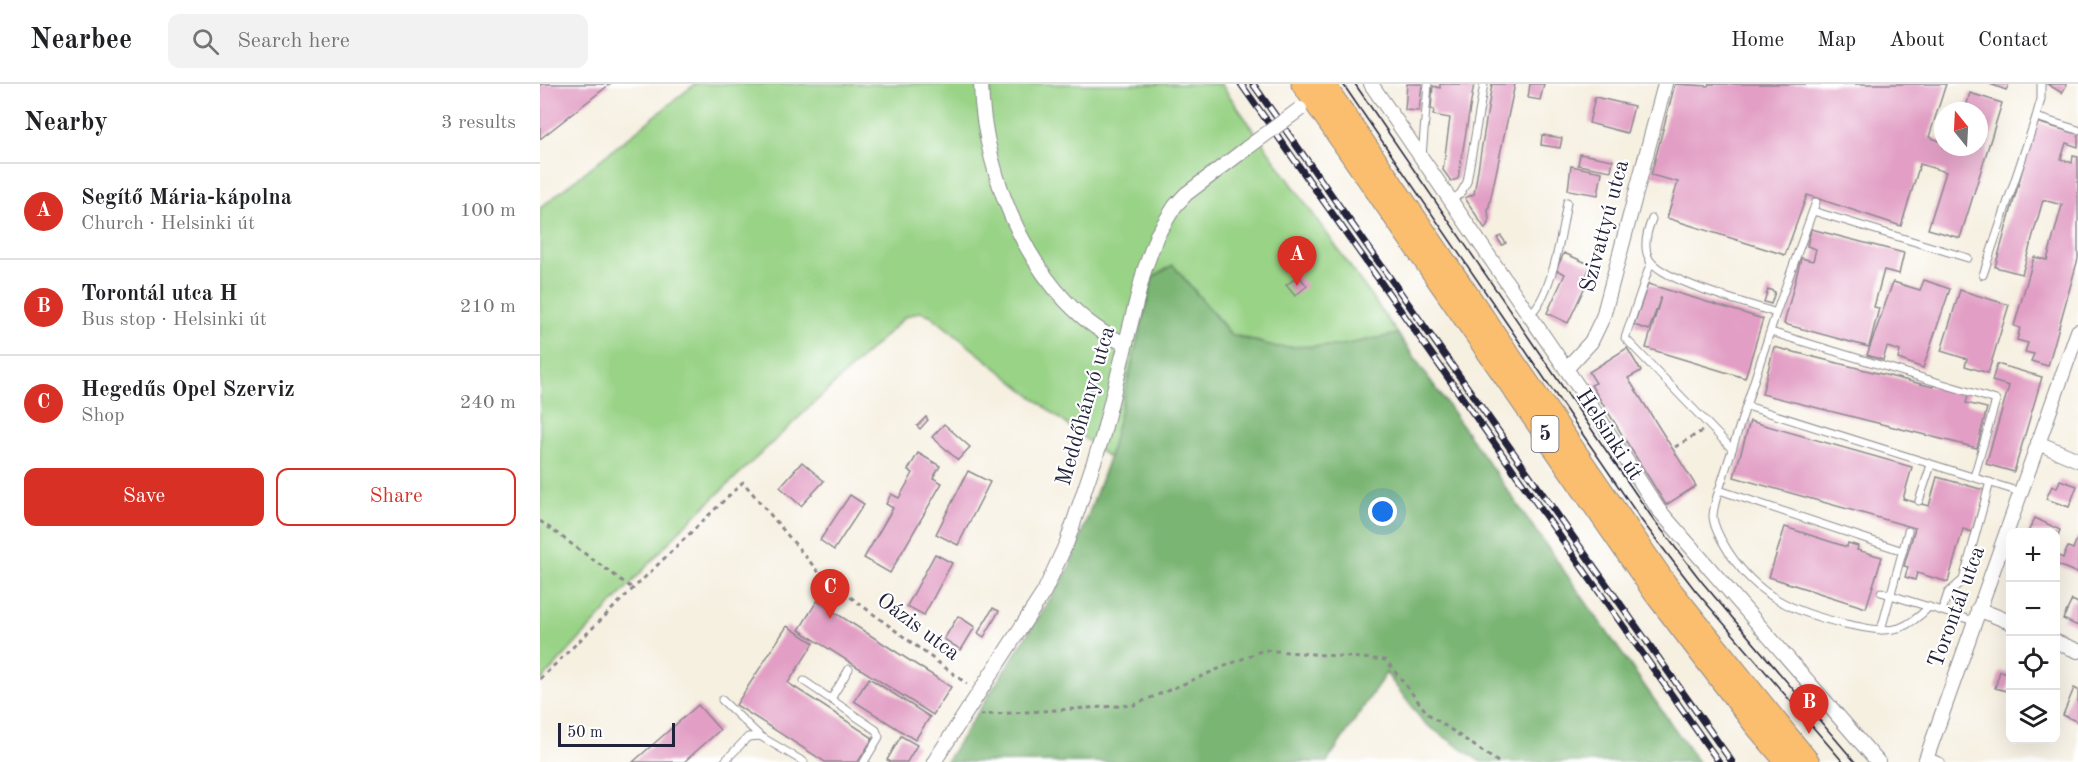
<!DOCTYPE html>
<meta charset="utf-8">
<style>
body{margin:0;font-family:"Old Standard TT",serif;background:#f2f2f2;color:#202124}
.controls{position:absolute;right:18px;bottom:18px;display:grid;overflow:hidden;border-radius:12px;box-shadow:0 6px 24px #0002}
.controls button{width:54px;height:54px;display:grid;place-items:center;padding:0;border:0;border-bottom:2px solid #e0e0e0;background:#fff;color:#202124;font:30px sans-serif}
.compass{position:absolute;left:1394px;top:18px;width:54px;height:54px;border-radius:50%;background:#fff;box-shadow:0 6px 24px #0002;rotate:342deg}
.scale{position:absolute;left:18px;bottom:15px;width:117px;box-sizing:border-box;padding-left:6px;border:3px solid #22223b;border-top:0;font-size:16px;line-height:21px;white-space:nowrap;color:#22223b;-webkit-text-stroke:4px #fff;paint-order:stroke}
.you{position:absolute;left:843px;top:428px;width:21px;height:21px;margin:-15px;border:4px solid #fff;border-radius:50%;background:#1a73e8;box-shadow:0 0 0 9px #1a73e833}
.badge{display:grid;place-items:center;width:39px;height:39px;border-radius:50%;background:#d93025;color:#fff;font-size:20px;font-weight:700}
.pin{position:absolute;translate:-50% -50px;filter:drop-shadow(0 2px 3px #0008)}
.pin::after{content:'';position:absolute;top:32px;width:21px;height:18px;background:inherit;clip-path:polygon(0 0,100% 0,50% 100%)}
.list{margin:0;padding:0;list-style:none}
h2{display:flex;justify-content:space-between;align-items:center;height:78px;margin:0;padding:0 24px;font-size:26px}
h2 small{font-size:20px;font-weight:400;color:#757577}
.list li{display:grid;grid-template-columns:39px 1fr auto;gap:18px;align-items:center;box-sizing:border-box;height:96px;padding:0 24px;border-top:2px solid #e0e0e0}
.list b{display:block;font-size:22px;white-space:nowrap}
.list p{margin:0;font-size:20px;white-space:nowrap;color:#757577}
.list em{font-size:20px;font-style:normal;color:#757577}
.actions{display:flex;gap:12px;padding:18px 24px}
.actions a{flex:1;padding:14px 0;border:2px solid #d93025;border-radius:12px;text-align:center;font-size:21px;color:#d93025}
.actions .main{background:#d93025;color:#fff}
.icon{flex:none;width:33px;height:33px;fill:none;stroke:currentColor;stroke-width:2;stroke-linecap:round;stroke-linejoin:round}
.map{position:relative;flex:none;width:1538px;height:678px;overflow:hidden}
header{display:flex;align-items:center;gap:36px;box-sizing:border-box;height:84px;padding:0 30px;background:#fff;border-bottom:2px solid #e0e0e0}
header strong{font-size:28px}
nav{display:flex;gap:33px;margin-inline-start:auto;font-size:21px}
.search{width:420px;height:54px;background:#f2f2f2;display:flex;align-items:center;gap:15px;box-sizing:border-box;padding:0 21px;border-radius:12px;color:#757577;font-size:22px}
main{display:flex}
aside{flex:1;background:#fff}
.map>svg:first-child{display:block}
.green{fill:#99d386;stroke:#5e7a60;stroke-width:1.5}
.forest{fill:#7ab573;stroke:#4e6c57;stroke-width:1.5}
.building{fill:#e29ec4}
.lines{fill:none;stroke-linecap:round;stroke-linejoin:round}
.service-casing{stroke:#8c898e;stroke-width:9}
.minor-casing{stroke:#8c898e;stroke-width:16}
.primary-casing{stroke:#8c898e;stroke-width:23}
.path{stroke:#8c898e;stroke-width:3;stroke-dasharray:4.5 4.5;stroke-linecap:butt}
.service{stroke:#fff;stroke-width:7}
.minor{stroke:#fff;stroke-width:14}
.primary{stroke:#fabe6e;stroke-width:21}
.tram{stroke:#22223b;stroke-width:1.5}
.rail-casing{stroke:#22223b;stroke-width:7}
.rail{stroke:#fff;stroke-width:4.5;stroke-dasharray:14;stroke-linecap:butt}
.minor-bridge-casing{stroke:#8c898e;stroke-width:16;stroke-linecap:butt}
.minor-bridge{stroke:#fff;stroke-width:14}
.labels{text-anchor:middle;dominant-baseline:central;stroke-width:4.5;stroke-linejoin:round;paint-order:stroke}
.shield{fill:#fff;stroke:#646476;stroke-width:1.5}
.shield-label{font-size:21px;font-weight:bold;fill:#22223b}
.street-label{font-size:22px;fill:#22223b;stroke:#fff}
</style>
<header>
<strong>Nearbee</strong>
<div class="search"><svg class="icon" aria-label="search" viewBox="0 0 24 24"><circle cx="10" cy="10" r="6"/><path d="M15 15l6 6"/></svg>Search here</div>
<nav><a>Home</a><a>Map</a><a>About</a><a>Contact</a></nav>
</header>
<main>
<aside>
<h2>Nearby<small>3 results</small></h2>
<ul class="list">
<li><span class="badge">A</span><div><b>Segítő Mária-kápolna</b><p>Church · Helsinki út</p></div><em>100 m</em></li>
<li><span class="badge">B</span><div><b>Torontál utca H</b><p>Bus stop · Helsinki út</p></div><em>210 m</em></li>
<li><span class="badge">C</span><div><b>Hegedűs Opel Szerviz</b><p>Shop</p></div><em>240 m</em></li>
</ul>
<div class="actions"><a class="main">Save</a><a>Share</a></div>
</aside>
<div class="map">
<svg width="1538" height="678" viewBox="0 0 1538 678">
<rect width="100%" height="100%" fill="#fff"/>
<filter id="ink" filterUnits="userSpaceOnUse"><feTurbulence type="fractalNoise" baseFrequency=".0167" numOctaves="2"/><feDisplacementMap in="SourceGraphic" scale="12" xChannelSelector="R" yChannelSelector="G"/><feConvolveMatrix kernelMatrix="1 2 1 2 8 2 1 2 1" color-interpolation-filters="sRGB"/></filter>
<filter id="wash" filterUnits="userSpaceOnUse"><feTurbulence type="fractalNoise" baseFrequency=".008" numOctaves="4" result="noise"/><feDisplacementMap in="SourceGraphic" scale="24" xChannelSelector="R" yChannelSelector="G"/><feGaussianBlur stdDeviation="1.35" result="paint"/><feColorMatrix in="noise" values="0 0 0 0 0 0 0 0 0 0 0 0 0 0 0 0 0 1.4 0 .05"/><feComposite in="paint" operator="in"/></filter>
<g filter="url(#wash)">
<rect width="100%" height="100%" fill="#f6f0e1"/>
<path class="green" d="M 155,0 L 681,0 L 858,250 L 798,262 L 737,263 L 691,250 L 633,181 L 613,194 L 569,374 L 390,231 L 379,228 L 365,233 L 142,444 L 0,598 L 0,124 Z"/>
<path class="forest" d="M 633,181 L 691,251 L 737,263 L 798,262 L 858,250 L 1158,678 L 941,678 L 884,639 L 846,589 L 787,678 L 406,678 L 528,487 L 569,374 L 613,193 Z"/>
<g id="blocks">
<g class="building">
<path d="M 0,0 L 70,0 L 0,55 Z"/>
<path d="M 867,0 L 882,0 L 879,27 L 865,26 Z"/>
<path d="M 900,0 L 934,0 L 918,95 L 911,97 L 903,86 L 910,34 L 893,31 L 894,26 L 891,25 L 893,2 L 900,4 Z"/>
<path d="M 952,0 L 975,0 L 948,127 L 949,137 L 945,145 L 925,114 L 934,110 Z"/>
<path d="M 990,0 L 1004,0 L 1000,16 L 988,14 Z"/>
<path d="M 1135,0 L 1168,2 L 1169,0 L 1406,0 L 1389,53 L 1403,58 L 1403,63 L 1439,63 L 1439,27 L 1425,27 L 1430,9 L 1462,19 L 1420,154 L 1388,145 L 1406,88 L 1380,80 L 1361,142 L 1267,111 L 1245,171 L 1127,134 L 1138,98 L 1111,91 Z"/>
<path d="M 1450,0 L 1469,0 L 1466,6 Z"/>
<path d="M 1507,0 L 1527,0 L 1522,9 Z"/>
<path d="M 1055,13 L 1094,22 L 1087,49 L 1049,39 Z"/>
<path d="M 1496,38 L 1538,50 L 1538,63 L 1526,59 L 1521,75 L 1532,79 L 1533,72 L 1538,73 L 1538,175 L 1508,282 L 1491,277 L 1494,270 L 1485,268 L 1488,259 L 1477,256 L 1480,244 L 1474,242 L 1494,173 L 1507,176 L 1522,121 L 1503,116 L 1482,190 L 1455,183 Z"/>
<path d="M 1002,51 L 1022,54 L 1020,64 L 1001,61 Z"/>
<path d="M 1040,70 L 1073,76 L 1071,87 L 1038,81 Z"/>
<path d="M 1031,82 L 1062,88 L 1058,111 L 1028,106 Z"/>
<path d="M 1271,145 L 1364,169 L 1359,190 L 1344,186 L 1334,223 L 1339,224 L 1329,263 L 1244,240 L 1261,174 L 1273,177 L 1276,165 L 1267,162 Z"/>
<path d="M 961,152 L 966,159 L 962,161 L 957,154 Z"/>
<path d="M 1024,169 L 1051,181 L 1045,194 L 1048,196 L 1028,239 L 1007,229 L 1025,190 L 1016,186 Z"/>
<path d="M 759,192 L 767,202 L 755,212 L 746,201 Z"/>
<path d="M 1384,196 L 1410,205 L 1383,284 L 1358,275 L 1360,267 L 1347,263 L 1343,276 L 1327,271 L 1353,198 L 1380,206 Z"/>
<path d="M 1108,200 L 1223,235 L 1205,294 L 1106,264 L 1121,213 L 1109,246 L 1094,241 Z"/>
<path d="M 1228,205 L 1235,208 L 1231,220 L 1224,218 Z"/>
<path d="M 1420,206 L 1469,221 L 1448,289 L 1425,282 L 1427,275 L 1401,267 Z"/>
<path d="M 1234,263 L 1393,303 L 1394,300 L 1429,309 L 1426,319 L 1447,324 L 1437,364 L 1222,310 Z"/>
<path d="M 1087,264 L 1101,287 L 1088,294 L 1156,402 L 1126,421 L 1051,301 L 1056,299 L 1049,288 Z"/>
<path d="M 1457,280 L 1502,293 L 1474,388 L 1446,380 L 1469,302 L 1452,297 Z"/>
<path d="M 386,333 L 388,336 L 380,345 L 377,342 Z"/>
<path d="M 1210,337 L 1372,383 L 1363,415 L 1389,422 L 1397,393 L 1444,406 L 1432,448 L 1423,445 L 1408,498 L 1377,489 L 1375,496 L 1365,493 L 1368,483 L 1364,482 L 1375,444 L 1194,393 Z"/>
<path d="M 404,340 L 430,363 L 418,376 L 392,353 Z"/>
<path d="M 378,369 L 400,382 L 393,394 L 402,399 L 350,489 L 324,474 L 353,424 L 346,420 L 351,410 L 359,414 L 373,389 L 368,386 Z"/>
<path d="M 262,378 L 284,397 L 261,422 L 240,403 Z"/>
<path d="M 428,387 L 450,398 L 418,461 L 396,450 Z"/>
<path d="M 1520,396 L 1537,402 L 1529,423 L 1506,415 L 1512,402 L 1517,404 Z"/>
<path d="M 310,411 L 324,420 L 294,466 L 280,456 Z"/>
<path d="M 1495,434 L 1520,446 L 1516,456 L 1516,448 L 1488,448 Z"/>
<path d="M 1245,443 L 1307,463 L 1308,459 L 1318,462 L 1317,466 L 1342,473 L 1326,524 L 1229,493 Z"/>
<path d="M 1538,452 L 1538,488 L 1537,489 L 1516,480 L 1516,471 L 1523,474 L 1528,463 L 1533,465 Z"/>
<path d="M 395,470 L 412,479 L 384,531 L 367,522 Z"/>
<path d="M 1532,516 L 1538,519 L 1538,542 L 1523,535 Z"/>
<path d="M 277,517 L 411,603 L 393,631 L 259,546 Z"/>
<path d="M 453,524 L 459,527 L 444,553 L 438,549 Z"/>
<path d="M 418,532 L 435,543 L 421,566 L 404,555 Z"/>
<path d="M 247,542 L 274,559 L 248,599 L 333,654 L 318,678 L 285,678 L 196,621 Z"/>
<path d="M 1460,587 L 1470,590 L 1467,607 L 1455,604 Z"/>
<path d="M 329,594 L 390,633 L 375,656 L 314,617 Z"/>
<path d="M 1534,604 L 1538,606 L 1538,638 L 1523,631 Z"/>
<path d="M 158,621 L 180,646 L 144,678 L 93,678 Z"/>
<path d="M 361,652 L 377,661 L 367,678 L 351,678 L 347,676 Z"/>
</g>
</g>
</g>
<g filter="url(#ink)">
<use href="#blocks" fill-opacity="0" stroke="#8c898e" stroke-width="1.5"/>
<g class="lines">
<g class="service-casing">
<g id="service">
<path d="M 1496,33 L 1538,46"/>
<path d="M 882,72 L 888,0"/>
<path d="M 911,116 L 920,110 L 927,98 L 944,0"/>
<path d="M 1276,118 L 1236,229 L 1179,406 C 1176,415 1173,424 1173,433 C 1174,445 1182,457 1188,467 C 1217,512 1253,528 1305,540 C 1322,543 1342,549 1359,544 C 1371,540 1380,532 1389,523"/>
<path d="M 1273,127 L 1428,174"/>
<path d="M 1112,135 C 1107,147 1103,163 1109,175 C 1121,197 1210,220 1236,229"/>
<path d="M 1111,178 L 1085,254 L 1192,365"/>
<path d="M 1443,191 L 1496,33 L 1501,15 L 1501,0"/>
<path d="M 989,231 C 1012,213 1022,147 1027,118"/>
<path d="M 1231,248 L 1456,316 L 1434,393"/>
<path d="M 1207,322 L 1480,408"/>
<path d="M 1179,406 L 1363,467"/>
<path d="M 1379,417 L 1391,381"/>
<path d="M 1341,508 L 1434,537"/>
<path d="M 1402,527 L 1408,509 L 1423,496 L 1450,398"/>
<path d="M 1341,546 L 1368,447"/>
<path d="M 264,597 L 336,646 L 339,653 L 324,678"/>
<path d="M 291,615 L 309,585"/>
<path d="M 182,616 L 220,652"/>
<path d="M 1387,672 L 1401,678"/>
<path d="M 184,678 L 208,653 L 220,652 L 264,678"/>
</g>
</g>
<g class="minor-casing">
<g id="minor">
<path d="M 441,0 C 443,93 495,222 586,260"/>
<path d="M 831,0 L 1046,314 L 1118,425 L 1338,678"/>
<path d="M 1026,285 L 1051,258 L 1063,233 L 1125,0"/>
<path d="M 1498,359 L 1538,376"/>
<path d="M 1438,525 L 1470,538"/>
<path d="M 1516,558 L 1538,567"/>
<path d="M 394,678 L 504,508 L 527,458 L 562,354 L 604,187 L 617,151 L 635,122 L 646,110 L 707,64"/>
<path d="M 1385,678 L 1538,247"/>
</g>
</g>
<g class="primary-casing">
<g id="primary">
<path d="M 762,0 L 1115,510 L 1214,640 L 1246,678"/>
<path d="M 784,0 L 1127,501 L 1269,678"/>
</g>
</g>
<g class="path">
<path d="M 1135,363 L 1162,347"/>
<path d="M 0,437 L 92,504"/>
<path d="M 0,595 L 203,398 L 281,491 L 427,600"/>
<path d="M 440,631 L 594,621 L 723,566 L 846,576 L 888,630 L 958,678"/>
</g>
<use href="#service" class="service"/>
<use href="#minor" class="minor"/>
<use href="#primary" class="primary"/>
<g class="tram">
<path d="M 803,0 L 1102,437 L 1155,506 L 1303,678"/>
<path d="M 815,0 L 1111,432 L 1162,498 L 1315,678"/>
</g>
<g class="rail-casing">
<g id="rail">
<path d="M 701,0 L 1179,678"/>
<path d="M 713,0 L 1192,678"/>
</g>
</g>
<use href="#rail" class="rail"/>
<g class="minor-bridge-casing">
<path id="minor-bridge" d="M 707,64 L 760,25"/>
</g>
<use href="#minor-bridge" class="minor-bridge"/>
</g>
</g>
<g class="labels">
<rect class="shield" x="991.5" y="332" width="27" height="36" rx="4.5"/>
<g class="shield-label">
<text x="1005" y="350">5</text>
</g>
<g class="street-label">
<text transform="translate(1065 142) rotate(-75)">Szivattyú utca</text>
<text transform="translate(546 322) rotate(-74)">Meddőhányó utca</text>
<text transform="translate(1069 351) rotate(57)">Helsinki út</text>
<text transform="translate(1417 523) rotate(-70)">Torontál utca</text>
<text transform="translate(378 543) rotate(37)">Oázis utca</text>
</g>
</g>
</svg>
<div class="controls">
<button>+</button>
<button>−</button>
<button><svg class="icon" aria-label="locate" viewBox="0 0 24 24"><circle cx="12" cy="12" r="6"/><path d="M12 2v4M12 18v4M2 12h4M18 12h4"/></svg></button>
<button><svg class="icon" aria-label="layers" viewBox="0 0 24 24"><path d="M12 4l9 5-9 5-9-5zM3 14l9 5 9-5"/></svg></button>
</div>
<svg class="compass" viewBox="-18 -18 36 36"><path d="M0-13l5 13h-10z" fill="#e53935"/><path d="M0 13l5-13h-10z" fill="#757577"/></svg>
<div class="scale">50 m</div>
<div class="you"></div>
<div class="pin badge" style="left:757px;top:202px">A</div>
<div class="pin badge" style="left:1269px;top:650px">B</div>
<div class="pin badge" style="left:290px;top:535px">C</div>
</div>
</main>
